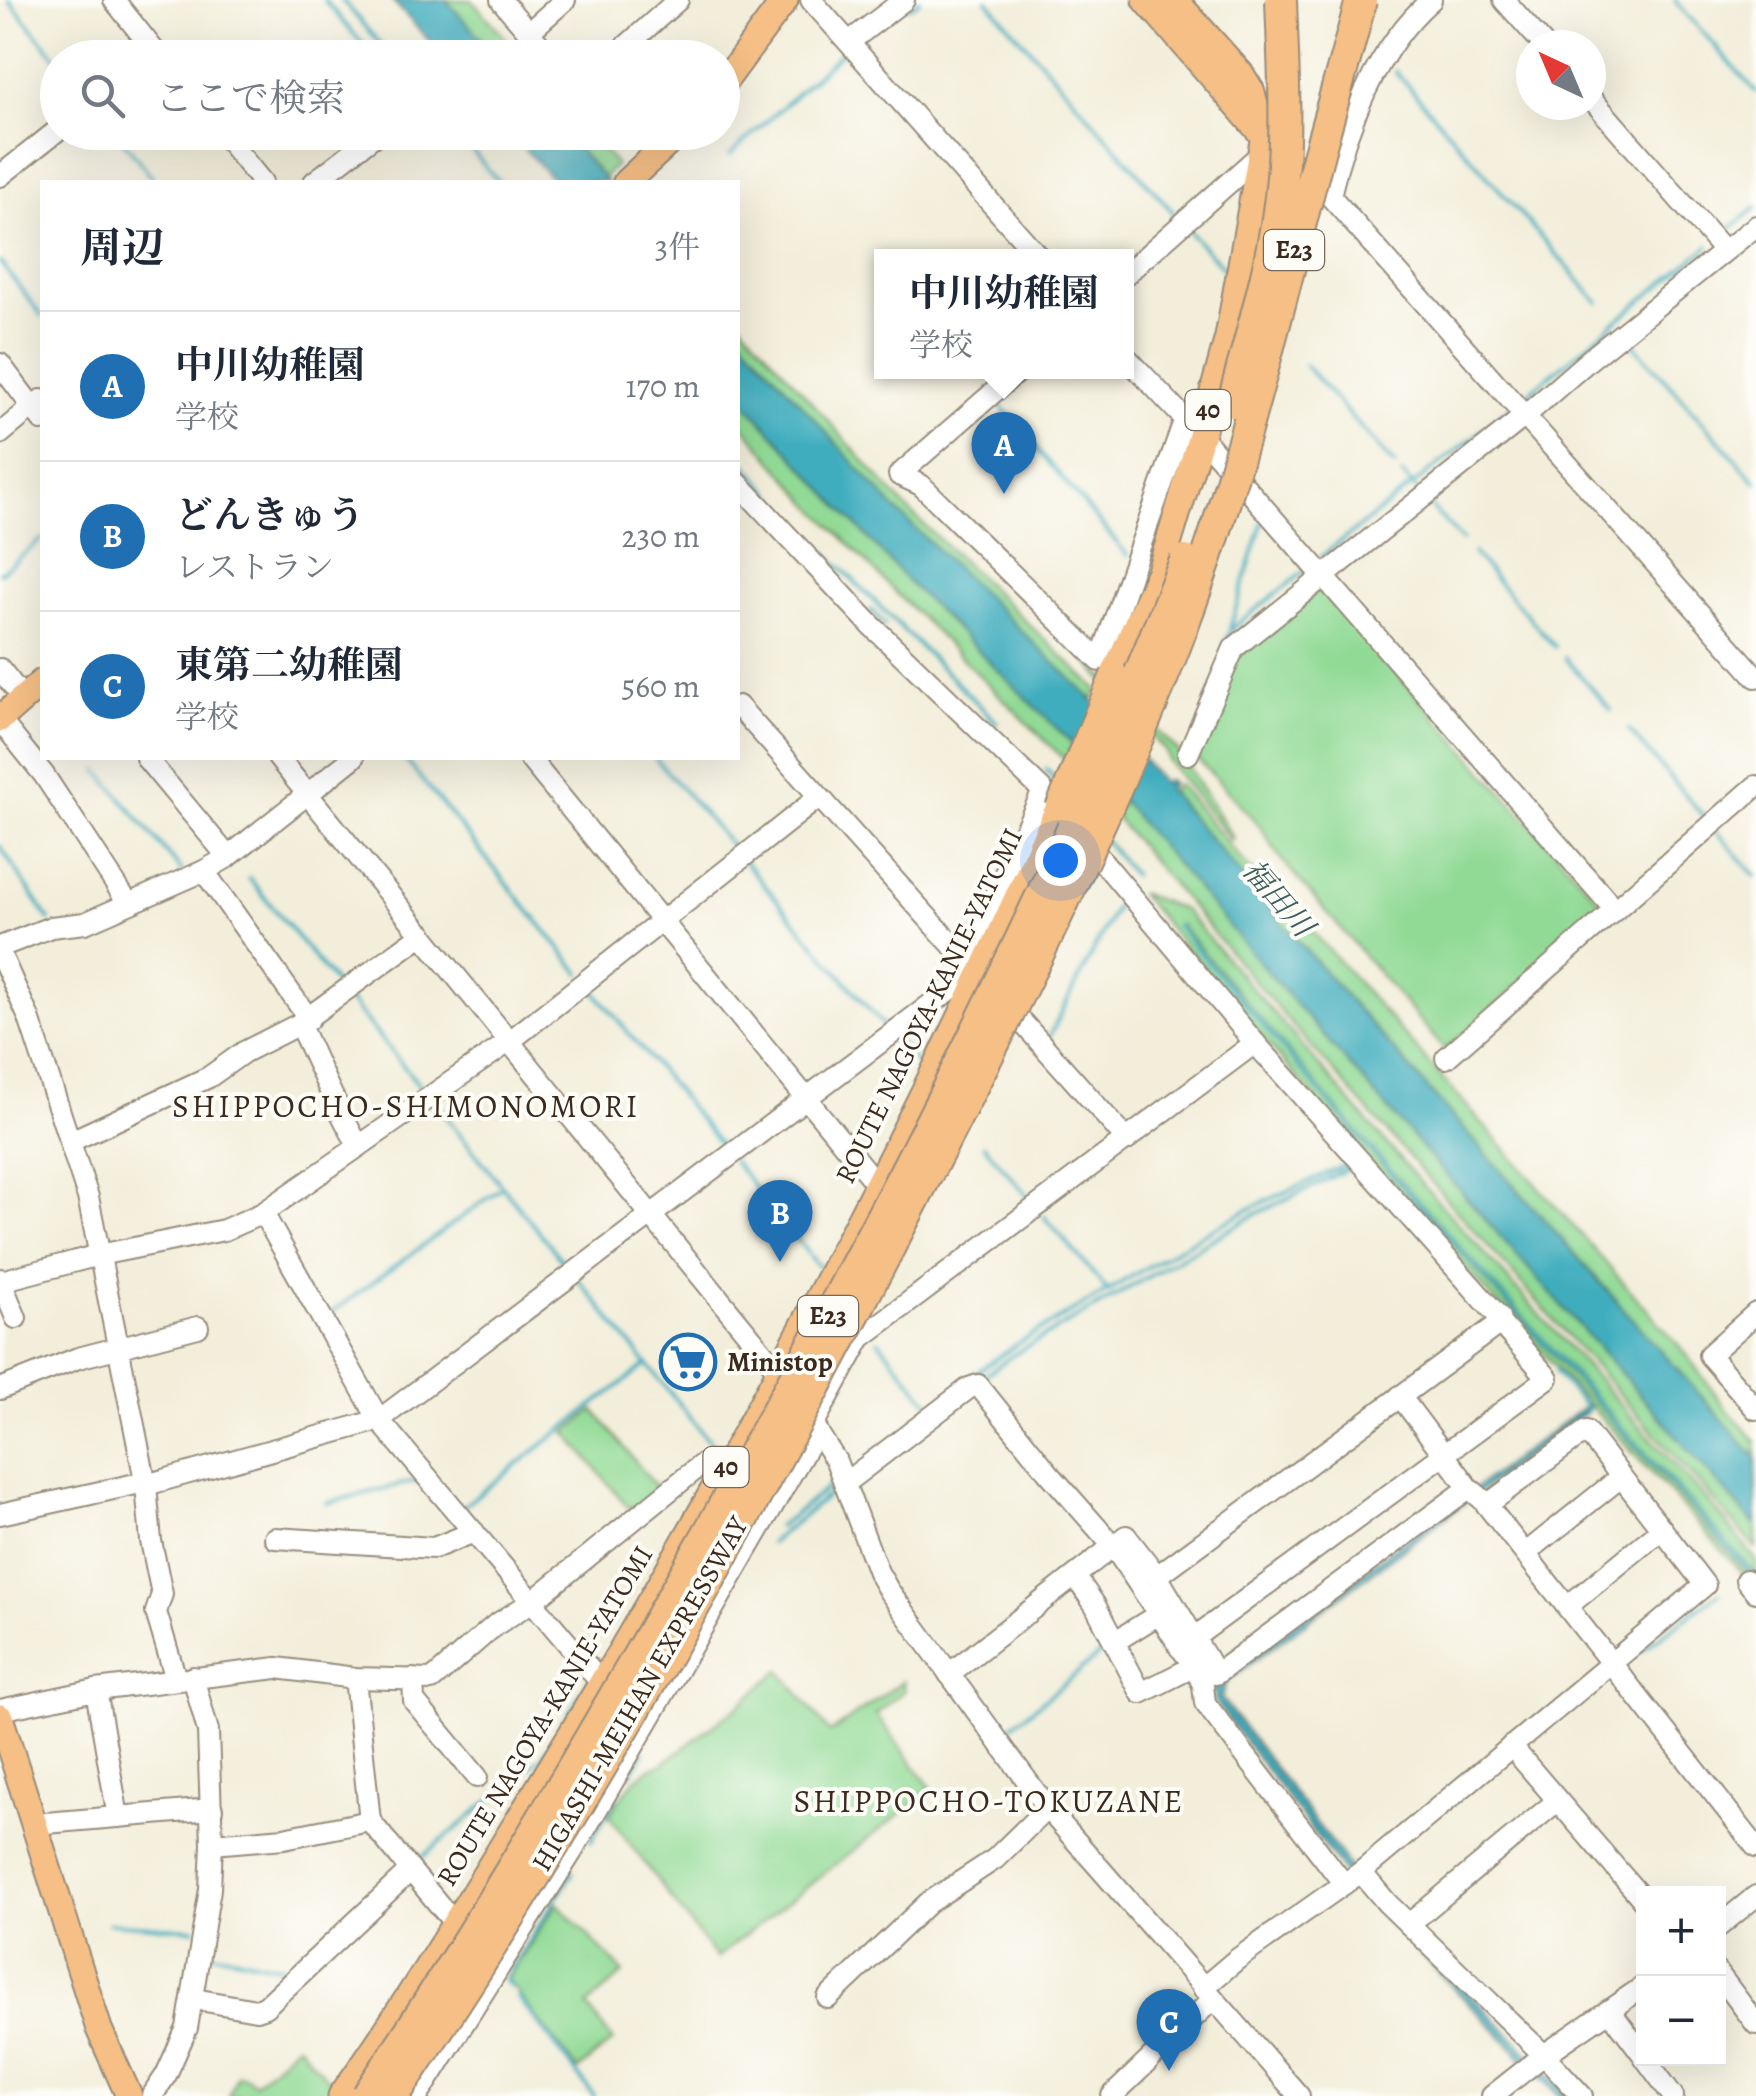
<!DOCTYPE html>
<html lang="ja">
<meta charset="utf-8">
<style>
body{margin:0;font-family:Alegreya,"Noto Serif JP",serif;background:#f2f2f3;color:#1f2937}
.controls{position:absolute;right:30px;bottom:30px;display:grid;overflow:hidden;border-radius:0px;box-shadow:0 10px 40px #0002}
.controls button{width:90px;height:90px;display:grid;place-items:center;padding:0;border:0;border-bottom:2px solid #e0e1e3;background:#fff;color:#1f2937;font:50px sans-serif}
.compass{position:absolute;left:1516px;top:30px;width:90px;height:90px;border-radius:50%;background:#fff;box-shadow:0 10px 40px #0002;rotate:316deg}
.you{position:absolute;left:1060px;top:860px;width:35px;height:35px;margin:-25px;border:8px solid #fff;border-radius:50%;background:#1a73e8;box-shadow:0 0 0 15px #1a73e833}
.badge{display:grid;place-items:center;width:65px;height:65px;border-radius:50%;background:#1f6fb2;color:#fff;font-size:32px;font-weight:700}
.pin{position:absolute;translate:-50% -82px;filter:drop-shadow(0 2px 5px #0008)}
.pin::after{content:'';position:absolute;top:52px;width:35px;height:30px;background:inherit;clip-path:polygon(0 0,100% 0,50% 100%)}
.popup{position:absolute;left:874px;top:249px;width:260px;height:130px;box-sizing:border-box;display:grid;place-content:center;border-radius:0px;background:#fff;filter:drop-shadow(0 2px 8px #0005);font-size:32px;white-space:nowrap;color:#747a83}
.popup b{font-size:38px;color:#1f2937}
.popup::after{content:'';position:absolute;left:50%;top:100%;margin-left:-20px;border:20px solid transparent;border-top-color:#fff}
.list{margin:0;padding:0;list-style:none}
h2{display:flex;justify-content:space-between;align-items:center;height:130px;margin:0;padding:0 40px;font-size:42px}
h2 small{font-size:32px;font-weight:400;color:#747a83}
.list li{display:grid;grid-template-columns:65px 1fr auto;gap:30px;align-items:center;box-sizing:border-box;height:150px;padding:0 40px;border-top:2px solid #e0e1e3}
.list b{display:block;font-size:38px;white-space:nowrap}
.list p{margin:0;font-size:32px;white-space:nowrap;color:#747a83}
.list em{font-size:32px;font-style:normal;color:#747a83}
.icon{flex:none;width:55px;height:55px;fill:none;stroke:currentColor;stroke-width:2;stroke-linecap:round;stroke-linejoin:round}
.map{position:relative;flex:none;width:1756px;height:2096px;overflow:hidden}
.search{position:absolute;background:#fff;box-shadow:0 10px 40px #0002;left:40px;top:40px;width:700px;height:110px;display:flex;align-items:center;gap:25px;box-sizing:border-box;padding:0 35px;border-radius:55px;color:#747a83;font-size:38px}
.panel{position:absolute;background:#fff;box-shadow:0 10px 40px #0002;left:40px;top:180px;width:700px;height:580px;border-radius:0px}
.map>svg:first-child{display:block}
.green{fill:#91da95;stroke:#66825a;stroke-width:2.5}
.water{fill:#40adbe;stroke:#3e6c6e;stroke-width:2.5}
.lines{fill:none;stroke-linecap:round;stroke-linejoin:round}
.stream{stroke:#40adbe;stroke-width:4}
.minor-casing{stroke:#978c7c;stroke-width:24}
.major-casing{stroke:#978c7c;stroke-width:29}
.minor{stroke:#fff;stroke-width:20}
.major{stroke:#f5bf86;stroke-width:25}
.major-bridge-casing{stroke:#978c7c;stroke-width:29;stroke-linecap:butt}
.highway-bridge-casing{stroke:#978c7c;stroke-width:34;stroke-linecap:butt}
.major-bridge{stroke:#f5bf86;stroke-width:25}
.highway-bridge{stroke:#f5bf86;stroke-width:30}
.labels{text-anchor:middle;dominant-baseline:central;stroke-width:8;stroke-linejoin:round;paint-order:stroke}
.shield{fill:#fdfcf7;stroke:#75695f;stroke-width:2.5}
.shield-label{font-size:25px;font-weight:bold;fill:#3b2a1e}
.street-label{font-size:28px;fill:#3b2a1e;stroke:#fdfcf7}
.poi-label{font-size:28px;font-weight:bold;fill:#3b2a1e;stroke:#fdfcf7;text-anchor:start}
.water-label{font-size:30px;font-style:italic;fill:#3d5e5e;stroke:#fdfcf7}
.quarter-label{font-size:32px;letter-spacing:2.5px;fill:#3b2a1e;stroke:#fdfcf7}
</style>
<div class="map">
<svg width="1756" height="2096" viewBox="0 0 1756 2096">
<rect width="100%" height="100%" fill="#fdfcf7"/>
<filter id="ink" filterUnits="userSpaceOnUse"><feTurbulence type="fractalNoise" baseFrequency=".01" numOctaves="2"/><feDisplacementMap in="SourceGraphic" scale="20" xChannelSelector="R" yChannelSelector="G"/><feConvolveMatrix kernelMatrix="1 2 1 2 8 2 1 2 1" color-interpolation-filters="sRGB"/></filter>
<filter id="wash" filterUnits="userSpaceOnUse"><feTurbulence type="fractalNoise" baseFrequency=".0048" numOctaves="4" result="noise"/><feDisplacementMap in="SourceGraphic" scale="40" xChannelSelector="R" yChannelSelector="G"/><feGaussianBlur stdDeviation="2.25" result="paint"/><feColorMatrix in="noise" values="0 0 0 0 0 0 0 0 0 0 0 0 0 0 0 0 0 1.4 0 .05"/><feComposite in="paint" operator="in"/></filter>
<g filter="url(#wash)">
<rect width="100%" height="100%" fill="#f3eeda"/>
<g class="green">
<path d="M 446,0 L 472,0 L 522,57 L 497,57 Z"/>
<path d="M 563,133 L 588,133 L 616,165 L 603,178 Z"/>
<path d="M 738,319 L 905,507 L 1098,690 L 1093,700 L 897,511 L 738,333 Z"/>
<path d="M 738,395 L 910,584 L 1073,744 L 1066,761 L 896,593 L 806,499 L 738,420 Z"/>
<path d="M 910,485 L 1084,651 L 1101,673 L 1178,751 L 1233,838 L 1231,840 L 1168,761 L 1166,752 L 1070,642 L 933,511 Z"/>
<path d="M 1320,587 L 1606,908 L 1445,1050 L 1281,859 L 1259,825 L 1192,753 L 1233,657 Z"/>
<path d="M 1178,784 L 1271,895 L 1296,913 L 1682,1349 L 1728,1411 L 1756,1441 L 1756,1458 L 1335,984 L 1170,792 Z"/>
<path d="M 1122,799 L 1291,999 L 1756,1526 L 1756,1548 L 1285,1017 L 1114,816 Z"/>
<path d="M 1139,893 L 1184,910 L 1407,1167 L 1720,1515 L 1756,1560 L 1756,1575 L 1374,1151 L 1179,924 L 1176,925 L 1371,1153 L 1749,1574 L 1746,1577 L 1367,1160 Z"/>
<path d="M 594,1410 L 660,1492 L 633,1513 L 566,1432 Z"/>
<path d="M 780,1670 L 830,1733 L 903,1681 L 904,1691 L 876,1714 L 932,1789 L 716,1958 L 609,1816 C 622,1795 637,1770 662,1764 L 735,1709 Z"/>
<path d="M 557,1903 L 624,1973 L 587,2006 L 613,2041 L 578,2070 L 507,1980 Z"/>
<path d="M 297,2044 L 336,2088 L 330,2096 L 228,2096 L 238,2074 L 246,2076 L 254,2083 Z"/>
</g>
<g class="water">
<path d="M 392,0 L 446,0 L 497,57 L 444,57 Z"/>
<path d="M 510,133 L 563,133 L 607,182 L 555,182 Z"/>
<path d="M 738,333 L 897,511 L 1093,700 L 1163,784 L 1168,780 L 1172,784 L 1167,789 L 1335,984 L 1756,1458 L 1756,1526 L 1291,999 L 1073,744 L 910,584 L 738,395 Z"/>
<path d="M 1587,1405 L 1590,1409 L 1226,1682 L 1221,1698 L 1364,1886 L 1571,2096 L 1560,2096 L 1358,1891 L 1215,1702 L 1215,1694 L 1208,1686 Z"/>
</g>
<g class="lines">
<g class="stream">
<path d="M 9,0 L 58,60"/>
<path d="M 324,0 L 375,58"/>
<path d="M 342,0 L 392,58"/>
<path d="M 987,0 L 1178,218"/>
<path d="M 1674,0 L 1756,92"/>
<path d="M 909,8 L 920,0"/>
<path d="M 1395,71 L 1599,303"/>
<path d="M 116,132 L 156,182"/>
<path d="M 456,132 L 499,182"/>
<path d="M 730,155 L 844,50"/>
<path d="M 1186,228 L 1225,270"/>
<path d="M 1720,237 L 1756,208"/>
<path d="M 0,262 L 42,316"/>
<path d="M 1629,339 L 1756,482"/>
<path d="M 1305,365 L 1395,466"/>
<path d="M 1522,398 L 1709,246"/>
<path d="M 995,399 L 1128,556"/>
<path d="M 738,456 L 804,531 L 997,723"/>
<path d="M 1402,474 L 1417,490"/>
<path d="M 1431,507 L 1462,540"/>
<path d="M 1473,553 L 1555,647"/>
<path d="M 1321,557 L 1511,408"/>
<path d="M 0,573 L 42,539"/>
<path d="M 871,610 L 885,625"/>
<path d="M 1230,628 L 1262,523"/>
<path d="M 1225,644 L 1231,629 L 1306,570"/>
<path d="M 1565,658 L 1611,710"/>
<path d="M 1628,729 L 1707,820"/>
<path d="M 404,758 L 581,974"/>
<path d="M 655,758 L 737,852"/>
<path d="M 1046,769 L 1059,785"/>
<path d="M 99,771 L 182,871"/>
<path d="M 1717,832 L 1756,876"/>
<path d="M 1106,842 L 1133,875"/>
<path d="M 0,846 L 49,920"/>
<path d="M 745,862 L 887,1030"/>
<path d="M 249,878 L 338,987"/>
<path d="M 1176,925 L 1373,1152 L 1751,1572"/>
<path d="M 592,988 L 725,1151"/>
<path d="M 347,998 L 424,1091"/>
<path d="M 1048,1039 L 1121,897"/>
<path d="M 898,1041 L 920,1067"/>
<path d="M 434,1102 L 569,1269"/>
<path d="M 984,1145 L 1032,1201"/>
<path d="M 733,1161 L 820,1268"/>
<path d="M 1044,1216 L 1109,1292"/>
<path d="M 577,1278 L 714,1447"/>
<path d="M 328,1315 L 503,1187"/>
<path d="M 878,1340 L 931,1405"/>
<path d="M 1555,1372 L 1588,1409"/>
<path d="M 981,1378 L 1013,1355 L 1256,1214 L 1354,1166"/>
<path d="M 965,1380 L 1019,1343 L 1198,1237 L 1253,1207 L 1352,1162"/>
<path d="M 327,1503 L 419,1480"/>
<path d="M 461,1508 L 647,1364"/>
<path d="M 778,1527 L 835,1482"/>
<path d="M 770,1543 L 838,1487"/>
<path d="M 1638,1653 L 1719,1593"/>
<path d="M 1004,1732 L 1108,1648"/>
<path d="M 630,1775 L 644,1752"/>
<path d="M 591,1841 L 616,1798"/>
<path d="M 415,1863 L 541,1758 L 589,1680"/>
<path d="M 109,1923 L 194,1929"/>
<path d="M 208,1952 L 295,1969"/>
<path d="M 512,1988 L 504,1980 L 573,1872"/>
<path d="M 518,1997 L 594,2096"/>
</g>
</g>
</g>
<g filter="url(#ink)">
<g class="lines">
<g class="minor-casing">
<g id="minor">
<path d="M 114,0 L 160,58"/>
<path d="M 501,0 L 551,58"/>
<path d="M 811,0 L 1038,256"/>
<path d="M 1504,0 L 1544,45"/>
<path d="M 529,32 L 565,0"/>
<path d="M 849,42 L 904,0"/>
<path d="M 613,58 L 678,0"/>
<path d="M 1591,98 L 1724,251"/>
<path d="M 221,132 L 262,182"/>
<path d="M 1278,148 L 1330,196 L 1756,677"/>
<path d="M 0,176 L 58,130"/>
<path d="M 314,182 L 379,132"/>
<path d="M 1330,196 C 1345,128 1377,47 1431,0"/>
<path d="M 1126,274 L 1261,154"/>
<path d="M 1126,357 L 1201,436 L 1615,910"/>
<path d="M 0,364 L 42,420"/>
<path d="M 1017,372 L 899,475 L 921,485 L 1100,661 L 1184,421"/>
<path d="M 0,434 L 41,400"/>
<path d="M 738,483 L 871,625 L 1043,791 L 965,959"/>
<path d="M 0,669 L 23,698"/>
<path d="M 738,706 L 972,967"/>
<path d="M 0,720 L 44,775 L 128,903"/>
<path d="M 1188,754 L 1234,648 L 1526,415 L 1589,360 L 1756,226"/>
<path d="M 146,758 L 228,857"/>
<path d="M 278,758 L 779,1372 L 836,1461 L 878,1572 L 889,1591 L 1047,1808 L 1299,2096"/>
<path d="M 529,758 L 877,1185"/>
<path d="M 1083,838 L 1255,1043 L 1499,1317 L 1500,1323"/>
<path d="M 204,871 L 309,1019"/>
<path d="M 0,947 L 51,927 L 85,923 L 204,871 L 228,857 L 353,758"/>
<path d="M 0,953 L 29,1018 L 88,1197 L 146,1485 L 151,1541 L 162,1594 L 156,1612 L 176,1679"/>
<path d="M 1005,1003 L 1127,1140"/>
<path d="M 1446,1058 L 1756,786"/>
<path d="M 71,1141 L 209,1077 L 244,1052 L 299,1024"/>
<path d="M 359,1146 C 335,1107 319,1065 299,1024 L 423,934"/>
<path d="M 263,1213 L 379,1420 L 602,1684"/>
<path d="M 0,1279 L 16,1318"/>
<path d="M 1,1281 L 99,1255 L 224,1230 L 263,1213 L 510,1041 L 819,797"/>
<path d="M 1756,1313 L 1709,1355 L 1756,1409"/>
<path d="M 0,1389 L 78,1358 L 198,1327"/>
<path d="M 1400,1396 L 1469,1488 L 1482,1499 L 1756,1847"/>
<path d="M 813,1425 L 861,1338 L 1255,1043"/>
<path d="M 845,1483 L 969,1388 L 978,1385 L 1048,1472 L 1113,1546 L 1196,1670 L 1203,1685 L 1205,1703 L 1344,1884"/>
<path d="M 146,1485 L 379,1420 L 975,971"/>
<path d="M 0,1514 L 145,1482"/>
<path d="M 275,1538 L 434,1548 L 474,1532"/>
<path d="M 1526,1553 L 1621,1477"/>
<path d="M 1075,1576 L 1095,1605 L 1141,1693 L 1191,1668"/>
<path d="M 1157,1576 L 1500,1323 L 1548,1378 L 1180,1648"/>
<path d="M 1746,1580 L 1756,1592"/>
<path d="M 1569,1605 L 1662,1529"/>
<path d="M 1114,1642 L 1159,1614"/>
<path d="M 949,1674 L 1126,1536 L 1157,1576 L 1216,1674 L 1469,1488"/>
<path d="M 355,1678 L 370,1821"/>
<path d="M 413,1679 L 414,1701 L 477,1777"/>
<path d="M 96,1690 L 118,1817"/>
<path d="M 0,1710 L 96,1690 L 277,1668 L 355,1678 L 432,1680 L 494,1626 L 533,1601 L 701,1465 L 723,1473"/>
<path d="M 1511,1746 L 1644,1901"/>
<path d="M 34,1824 L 212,1809"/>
<path d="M 212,1844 L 284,1838 L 370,1821 L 455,1924"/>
<path d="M 1361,1872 L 1387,1903 L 1544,2055 L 1582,2096"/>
<path d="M 1409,1924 L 1557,1801"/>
<path d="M 1718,1927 L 1756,1896"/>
<path d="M 1718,1973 L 1756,2024"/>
<path d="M 1203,1988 L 1236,1960 L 1361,1872 L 1705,1585 L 1586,1431 L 1487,1505"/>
<path d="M 828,1998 L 928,1903 L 995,1859 L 1047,1808"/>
<path d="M 194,1999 L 256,2010 L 265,2007 L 410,1871"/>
<path d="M 1611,2012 L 1644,2056"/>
<path d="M 1645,2058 L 1673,2096"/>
<path d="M 152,2096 L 166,2075 L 187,2028 L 210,1889 L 212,1844 L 208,1731 L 193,1677"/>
<path d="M 418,2096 L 575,1847 L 817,1430"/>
<path d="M 1112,2096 L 1213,1999"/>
<path d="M 1492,2096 L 1544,2055 L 1644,1986"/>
</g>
</g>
<g class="major-casing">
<g id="major">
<path d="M 1146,0 L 1260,132"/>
<path d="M 722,85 L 785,0"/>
<path d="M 626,182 L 680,132"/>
<path d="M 1114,674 L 1160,571 L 1201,436 L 1228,337 L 1264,135 L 1251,90 L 1241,74 L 1175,0"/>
<path d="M 0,719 L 42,682"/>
<path d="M 0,1717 L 99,2029 L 129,2096"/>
<path d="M 341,2096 C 412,1997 473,1893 537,1790 C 731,1475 905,1147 1058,809"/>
</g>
</g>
<use href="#minor" class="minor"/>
<use href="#major" class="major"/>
<g class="major-bridge-casing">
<path id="major-bridge" d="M 1058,809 L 1114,674"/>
</g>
<g class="highway-bridge-casing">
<g id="highway-bridge">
<path d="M 1233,402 C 1252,329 1276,253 1282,177 C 1287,118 1283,59 1281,0"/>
<path d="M 367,2096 C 493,1907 608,1710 720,1512 C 893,1205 1057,889 1185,561"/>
<path d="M 394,2096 C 586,1809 757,1505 915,1198 C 1009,1016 1104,831 1178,639 C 1235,489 1272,335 1312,180 C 1327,120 1346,60 1361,0"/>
</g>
</g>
<use href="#major-bridge" class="major-bridge"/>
<use href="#highway-bridge" class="highway-bridge"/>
</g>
</g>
<defs>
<g id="supermarket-ring" transform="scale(2.875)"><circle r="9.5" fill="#fdfcf7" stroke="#1f6fb2" stroke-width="1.5"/><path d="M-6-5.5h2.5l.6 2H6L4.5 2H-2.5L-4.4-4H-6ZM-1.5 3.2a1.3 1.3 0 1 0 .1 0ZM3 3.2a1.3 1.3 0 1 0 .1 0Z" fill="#1f6fb2"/></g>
</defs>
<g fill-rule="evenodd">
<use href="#supermarket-ring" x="688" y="1362"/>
</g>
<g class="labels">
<g class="shield">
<rect x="1264" y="230" width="60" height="40" rx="8"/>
<rect x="1185.5" y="390" width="45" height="40" rx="8"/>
<rect x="798" y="1296" width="60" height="40" rx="8"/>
<rect x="703.5" y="1447" width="45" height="40" rx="8"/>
</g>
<g class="shield-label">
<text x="1294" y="250">E23</text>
<text x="1208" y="410">40</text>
<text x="828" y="1316">E23</text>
<text x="726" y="1467">40</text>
</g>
<g class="street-label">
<text transform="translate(929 1006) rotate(-64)">ROUTE NAGOYA-KANIE-YATOMI</text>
<text transform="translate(640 1694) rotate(-60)">HIGASHI-MEIHAN EXPRESSWAY</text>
<text transform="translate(545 1716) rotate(-59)">ROUTE NAGOYA-KANIE-YATOMI</text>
</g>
<g class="poi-label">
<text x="727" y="1362">Ministop</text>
</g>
<g class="water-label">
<text transform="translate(1278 898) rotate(49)">福田川</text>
</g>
<g class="quarter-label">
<text x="406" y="1106">SHIPPOCHO-SHIMONOMORI</text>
<text x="989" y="1801">SHIPPOCHO-TOKUZANE</text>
</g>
</g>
</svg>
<div class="controls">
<button>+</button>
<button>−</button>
</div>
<svg class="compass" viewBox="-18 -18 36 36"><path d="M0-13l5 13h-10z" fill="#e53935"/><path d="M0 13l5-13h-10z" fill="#747a83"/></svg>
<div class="you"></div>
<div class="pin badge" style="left:1004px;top:494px">A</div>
<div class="popup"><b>中川幼稚園</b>学校</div>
<div class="pin badge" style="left:780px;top:1262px">B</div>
<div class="pin badge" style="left:1169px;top:2071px">C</div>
<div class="search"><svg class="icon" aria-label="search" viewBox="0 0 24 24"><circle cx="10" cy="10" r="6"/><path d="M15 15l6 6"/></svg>ここで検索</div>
<section class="panel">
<h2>周辺<small>3件</small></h2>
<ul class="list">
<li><span class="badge">A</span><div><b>中川幼稚園</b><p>学校</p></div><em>170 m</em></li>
<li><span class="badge">B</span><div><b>どんきゅう</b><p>レストラン</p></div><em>230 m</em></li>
<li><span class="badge">C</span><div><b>東第二幼稚園</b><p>学校</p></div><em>560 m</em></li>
</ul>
</section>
</div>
